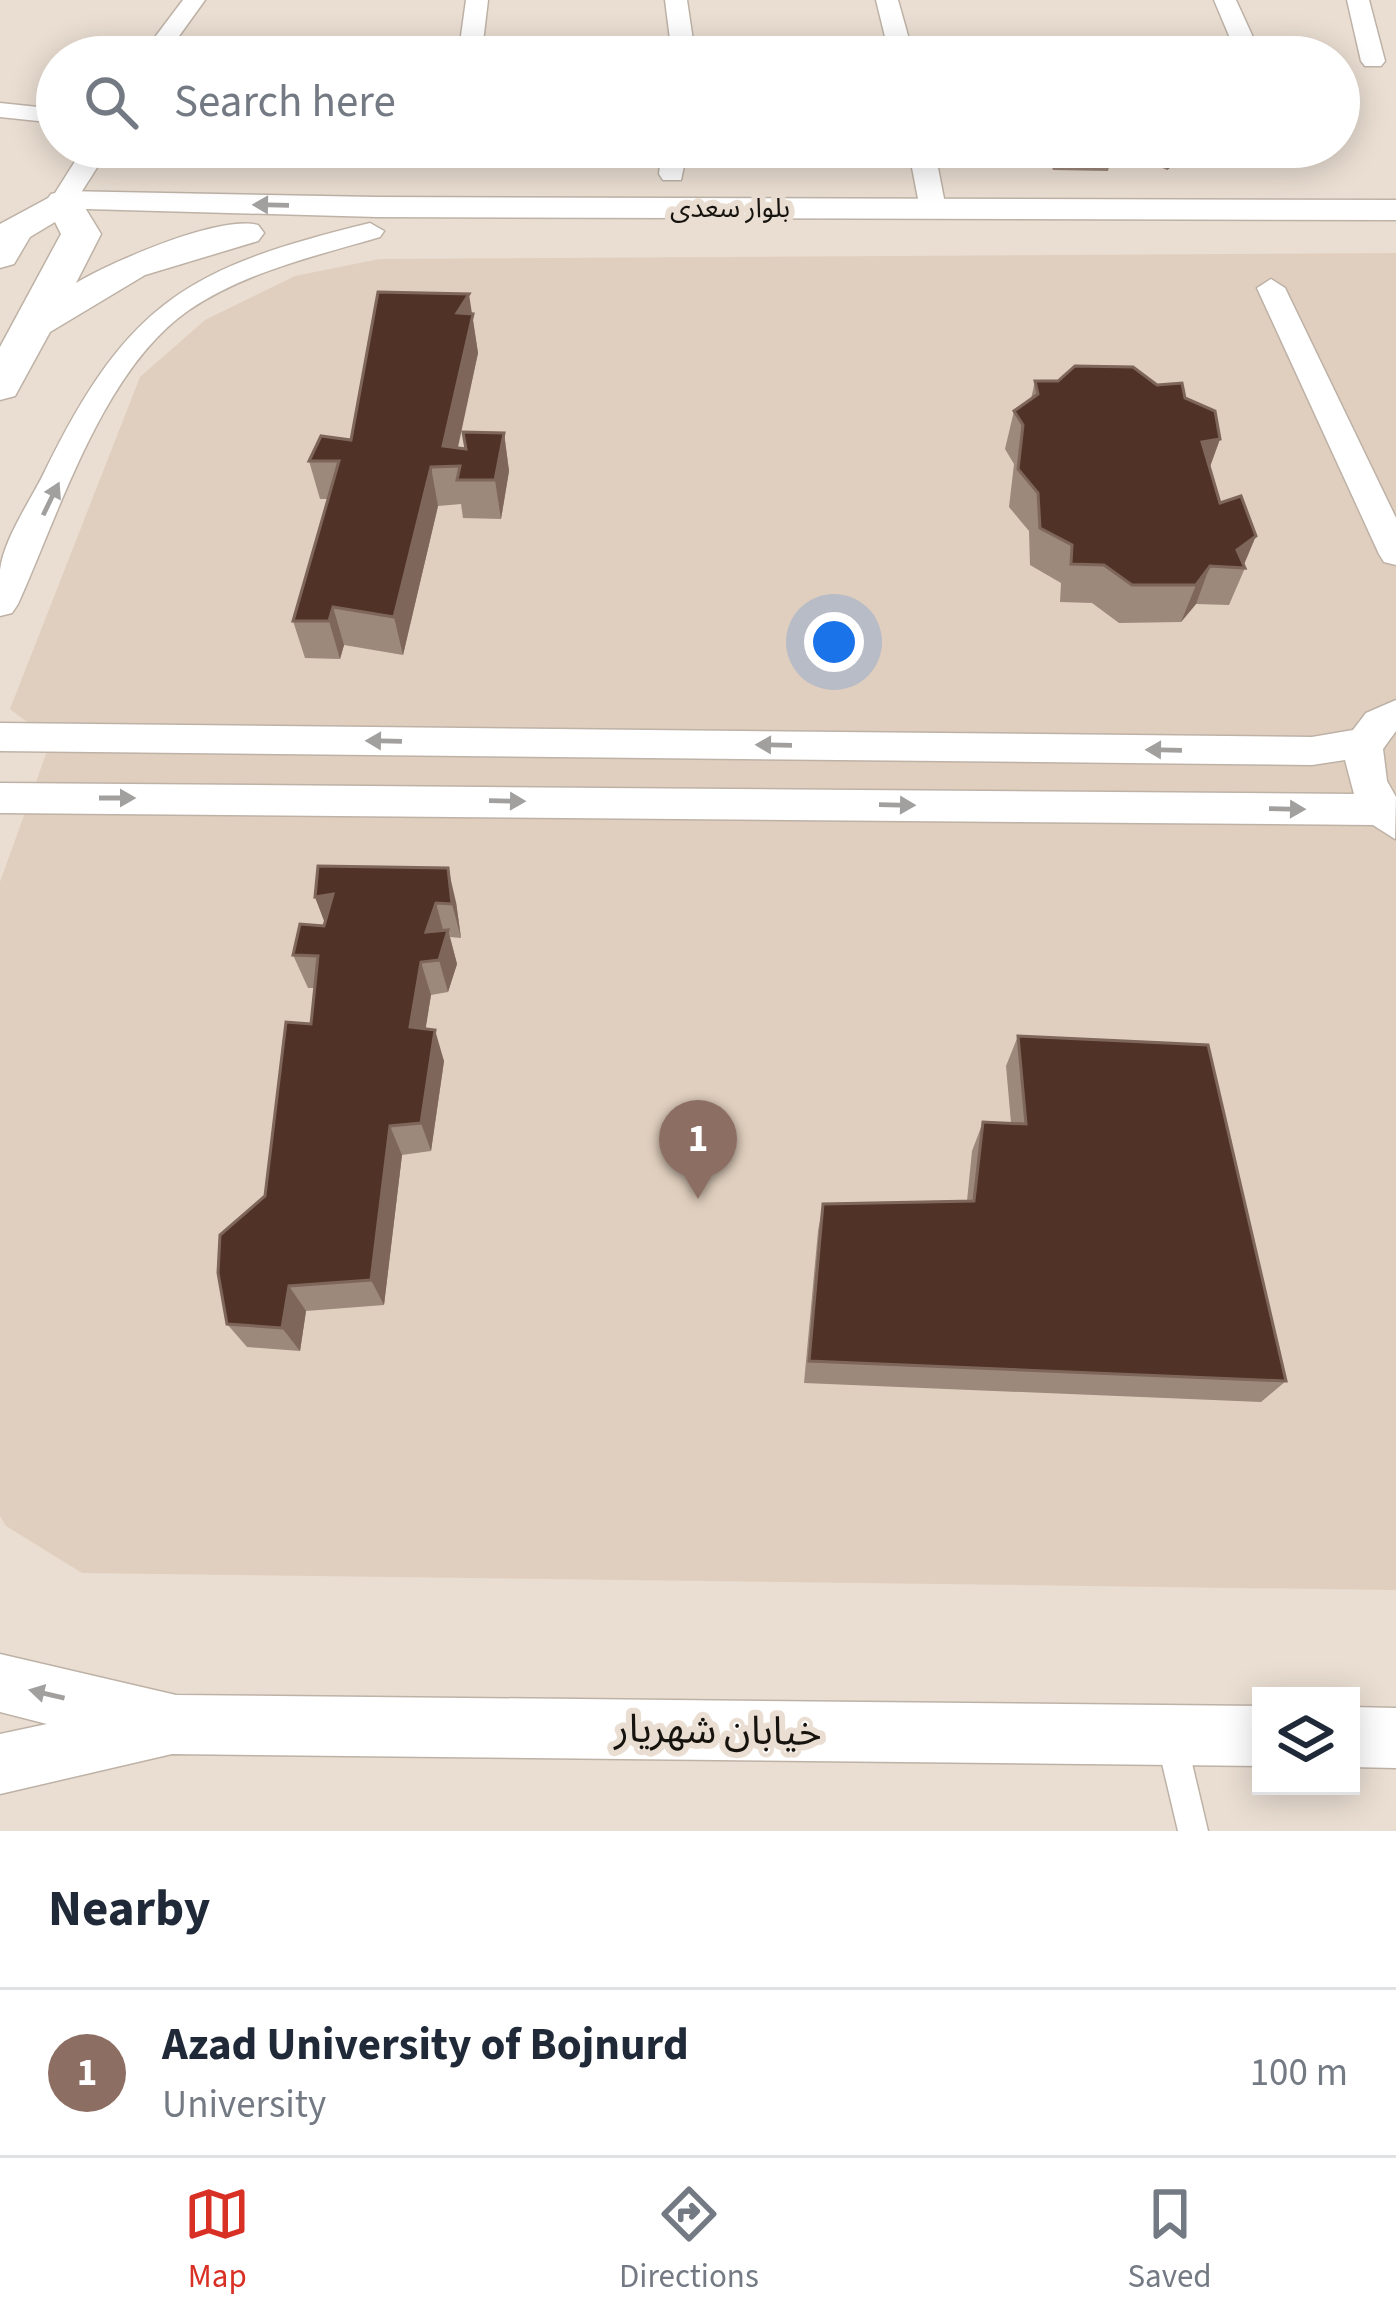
<!DOCTYPE html>
<meta charset="utf-8">
<style>
body{margin:0;font-family:"Source Sans 3","Noto Sans Arabic",sans-serif;background:#f2f2f3;color:#1f2937}
.controls{position:absolute;right:36px;bottom:36px;display:grid;overflow:hidden;border-radius:0px;box-shadow:0 6px 30px #0003}
.controls button{width:108px;height:108px;display:grid;place-items:center;padding:0;border:0;border-bottom:3px solid #e0e1e3;background:#fff;color:#1f2937;font:60px sans-serif}
.you{position:absolute;left:834px;top:642px;width:42px;height:42px;margin:-30px;border:9px solid #fff;border-radius:50%;background:#1a73e8;box-shadow:0 0 0 18px #1a73e833}
.badge{display:grid;place-items:center;width:78px;height:78px;border-radius:50%;background:#d93025;color:#fff;font-size:39px;font-weight:700}
.pin{position:absolute;translate:-50% -99px;filter:drop-shadow(0 3px 6px #0008)}
.pin::after{content:'';position:absolute;top:63px;width:42px;height:36px;background:inherit;clip-path:polygon(0 0,100% 0,50% 100%)}
.list{margin:0;padding:0;list-style:none}
h2{display:flex;justify-content:space-between;align-items:center;height:156px;margin:0;padding:0 48px;font-size:51px}
h2 small{font-size:39px;font-weight:400;color:#747a83}
.list li{display:grid;grid-template-columns:78px 1fr auto;gap:36px;align-items:center;box-sizing:border-box;height:168px;padding:0 48px;border-top:3px solid #e0e1e3}
.list b{display:block;font-size:45px;white-space:nowrap}
.list p{margin:0;font-size:39px;white-space:nowrap;color:#747a83}
.list em{font-size:39px;font-style:normal;color:#747a83}
.icon{flex:none;width:66px;height:66px;fill:none;stroke:currentColor;stroke-width:2;stroke-linecap:round;stroke-linejoin:round}
.map{position:relative;flex:none;width:1396px;height:1831px;overflow:hidden}
.search{position:absolute;background:#fff;box-shadow:0 6px 30px #0003;left:36px;right:36px;top:36px;height:132px;display:flex;align-items:center;gap:30px;box-sizing:border-box;padding:0 42px;border-radius:66px;color:#747a83;font-size:45px}
.sheet{height:324px;background:#fff}
nav{display:flex;justify-content:space-around;align-items:center;box-sizing:border-box;height:168px;border-top:3px solid #e0e1e3;background:#fff;font-size:33px;color:#747a83}
nav a{display:grid;justify-items:center;gap:6px}
nav .on{color:#d93025}
.map>svg:first-child{display:block}
.education{fill:#e0cfbe}
.lines{fill:none;stroke-linecap:round;stroke-linejoin:round}
.service-casing{stroke:#beb2a7;stroke-width:3}
.minor-casing{stroke:#beb2a7;stroke-width:3}
.tertiary-casing{stroke:#beb2a7;stroke-width:3}
.secondary-casing{stroke:#beb2a7;stroke-width:3}
.service{fill:#fff;fill-rule:evenodd}
.minor{fill:#fff;fill-rule:evenodd}
.tertiary{fill:#fff;fill-rule:evenodd}
.secondary{fill:#fff;fill-rule:evenodd}
.wall{fill:#9d887c}
.shaded-wall{fill:#7e665a}
.building{fill:#503226;stroke:#7e665a;stroke-width:3}
.oneway{fill:#a2a09f}
.labels{text-anchor:middle;dominant-baseline:central;stroke-width:12;stroke-linejoin:round;paint-order:stroke}
.far-street-label{font-size:27px;fill:#16120e;stroke:#eaded2}
.near-street-label{font-size:39px;fill:#16120e;stroke:#eaded2}
</style>
<div class="map">
<svg width="1396" height="1831" viewBox="0 0 1396 1831">
<rect width="100%" height="100%" fill="#eaded2"/>
<path class="education" d="M 1396,253 L 1396,1590 L 82,1573 L 6,1526 L 0,1516 L 0,882 L 51,740 L 10,709 L 140,377 L 205,320 L 295,276 L 379,259 Z"/>
<g class="lines">
<g class="service-casing">
<path id="service" d="M 1171,1723 L 1182,1727 L 1186,1738 L 1208,1831 L 1178,1831 L 1156,1738 L 1160,1727 Z"/>
</g>
<g class="minor-casing">
<g id="minor">
<path d="M 183,0 L 205,0 L 164,57 L 140,57 Z"/>
<path d="M 466,0 L 488,0 L 483,42 L 671,47 L 665,0 L 687,0 L 694,47 L 794,50 L 806,57 L 303,57 L 315,50 L 460,43 Z"/>
<path d="M 876,0 L 898,0 L 914,57 L 890,57 Z"/>
<path d="M 1214,0 L 1236,0 L 1262,57 L 1238,57 Z"/>
<path d="M 1347,0 L 1369,0 L 1385,61 L 1381,66 L 1365,66 L 1361,61 Z"/>
<path d="M 0,103 L 57,109 L 57,123 L 0,117 Z"/>
<path d="M 84,147 L 110,147 L 72,207 L 54,207 L 50,201 Z"/>
<path d="M 662,147 L 688,147 L 681,180 L 663,180 L 659,174 Z"/>
<path d="M 908,147 L 934,147 L 946,209 L 942,215 L 924,215 L 920,209 Z"/>
<path d="M 370,223 L 384,231 L 380,237 C 315,256 245,272 189,310 C 103,369 60,511 18,604 L 12,613 L 0,616 C 0,601 0,585 0,570 C 4,538 31,500 45,471 C 128,301 190,267 370,223 Z"/>
<path d="M 1271,279 L 1285,288 L 1396,518 L 1396,565 L 1384,562 L 1379,554 L 1257,288 Z"/>
<path d="M 1396,700 L 1396,731 L 1383,749 L 1387,781 L 1396,797 L 1395,839 L 1373,825 L 0,813 L 0,783 L 1354,794 L 1345,760 L 1312,765 L 0,751 L 0,723 L 1312,737 L 1353,730 L 1366,713 Z"/>
<path d="M 0,1654 L 176,1695 L 1261,1706 L 1261,1766 L 172,1754 L 0,1794 L 0,1734 L 47,1724 L 0,1712 Z"/>
<path d="M 1351,1707 L 1396,1708 L 1396,1768 L 1351,1767 Z"/>
</g>
</g>
<g class="tertiary-casing">
<path id="tertiary" d="M 63,191 L 377,197 L 1396,200 L 1396,220 L 377,217 L 51,208 L 46,201 L 51,194 Z"/>
</g>
<g class="secondary-casing">
<path id="secondary" d="M 63,190 L 76,193 L 101,234 L 76,283 C 111,262 219,215 258,225 L 264,233 L 258,241 L 145,275 L 50,332 L 15,396 L 0,400 L 0,347 L 61,234 L 55,222 L 30,237 L 14,264 L 0,268 L 0,224 Z"/>
</g>
<use href="#service" class="service"/>
<use href="#minor" class="minor"/>
<use href="#tertiary" class="tertiary"/>
<use href="#secondary" class="secondary"/>
</g>
<g class="wall">
<path d="M 946,147 L 1114,147 L 1108,171 L 1053,170 L 1047,153 L 947,152 Z"/>
<path d="M 1121,147 L 1197,147 L 1167,170 L 1120,149 Z"/>
<path d="M 472,314 L 478,353 L 457,448 L 466,449 L 504,433 L 509,471 L 501,519 L 463,518 L 461,504 L 438,506 L 403,655 L 344,645 L 340,659 L 305,658 L 293,621 L 328,499 L 320,499 L 309,461 L 351,440 Z"/>
<path d="M 1035,381 L 1157,385 L 1185,398 L 1220,439 L 1210,467 L 1220,503 L 1245,568 L 1229,605 L 1196,604 L 1181,622 L 1119,623 L 1092,603 L 1060,602 L 1061,583 L 1030,565 L 1029,531 L 1009,507 L 1014,464 L 1005,449 L 1014,411 L 1031,399 Z"/>
<path d="M 315,897 L 456,902 L 461,938 L 450,937 L 457,964 L 448,992 L 431,995 L 425,1029 L 444,1061 L 431,1151 L 402,1155 L 384,1305 L 306,1311 L 300,1351 L 247,1347 L 227,1324 L 265,1196 L 311,1024 L 315,988 L 308,988 L 293,955 L 324,926 L 325,923 Z"/>
<path d="M 1018,1036 L 1286,1381 L 1261,1402 L 804,1383 L 818,1231 L 823,1204 L 967,1201 L 972,1151 L 983,1122 L 1011,1123 L 1006,1066 Z"/>
</g>
<g class="shaded-wall">
<path d="M 1174,147 L 1197,147 L 1167,170 Z"/>
<path d="M 469,294 L 478,353 L 454,466 L 443,446 L 457,313 Z"/>
<path d="M 504,433 L 509,471 L 501,519 L 495,480 Z"/>
<path d="M 1220,439 L 1206,477 L 1202,442 Z"/>
<path d="M 431,467 L 438,506 L 403,655 L 394,617 Z"/>
<path d="M 1256,536 L 1243,567 L 1237,550 Z"/>
<path d="M 1210,566 L 1196,604 L 1181,622 L 1196,585 Z"/>
<path d="M 333,607 L 344,645 L 340,659 L 329,621 Z"/>
<path d="M 448,868 L 456,902 L 461,938 L 452,904 Z"/>
<path d="M 333,894 L 328,931 L 315,897 Z"/>
<path d="M 436,903 L 445,937 L 426,932 Z"/>
<path d="M 448,930 L 457,964 L 448,992 L 439,960 Z"/>
<path d="M 421,962 L 431,995 L 421,1058 L 410,1027 Z"/>
<path d="M 435,1030 L 444,1061 L 431,1151 L 421,1123 Z"/>
<path d="M 390,1126 L 402,1155 L 384,1305 L 371,1280 Z"/>
<path d="M 289,1286 L 306,1311 L 300,1351 L 282,1328 Z"/>
</g>
<g class="building">
<path d="M 1075,42 L 1109,57 L 1063,57 L 1049,51 Z"/>
<path d="M 378,292 L 469,294 L 457,313 L 473,314 L 443,446 L 466,449 L 463,432 L 504,433 L 495,480 L 457,480 L 460,466 L 431,467 L 394,617 L 333,607 L 329,621 L 293,621 L 339,461 L 309,461 L 321,436 L 351,440 Z"/>
<path d="M 1075,366 L 1133,367 L 1157,385 L 1182,383 L 1185,398 L 1215,411 L 1220,439 L 1202,442 L 1220,503 L 1241,496 L 1256,536 L 1237,550 L 1245,568 L 1210,566 L 1196,585 L 1132,585 L 1104,565 L 1071,564 L 1072,545 L 1040,528 L 1038,493 L 1018,469 L 1023,425 L 1014,411 L 1038,394 L 1035,381 L 1058,381 Z"/>
<path d="M 318,866 L 448,868 L 452,904 L 436,903 L 426,932 L 448,930 L 439,960 L 421,962 L 410,1027 L 435,1030 L 421,1123 L 390,1126 L 371,1280 L 289,1286 L 282,1328 L 227,1324 L 218,1273 L 220,1235 L 265,1196 L 286,1022 L 311,1024 L 318,956 L 293,955 L 300,924 L 324,926 L 333,894 L 315,897 Z"/>
<path d="M 1018,1036 L 1208,1045 L 1286,1381 L 809,1361 L 823,1204 L 974,1201 L 983,1122 L 1026,1124 Z"/>
</g>
<defs><path id="oneway-solid" d="M-6-.8H1V-3.2L6.5 0L1 3.2V.8H-6Z" transform="scale(3)"/></defs>
<g class="oneway">
<use href="#oneway-solid" transform="translate(271 205) rotate(-179)"/>
<use href="#oneway-solid" transform="translate(51 499) rotate(-64)"/>
<use href="#oneway-solid" transform="translate(384 741) rotate(-179)"/>
<use href="#oneway-solid" transform="translate(774 745) rotate(-179)"/>
<use href="#oneway-solid" transform="translate(1164 750) rotate(-179)"/>
<use href="#oneway-solid" transform="translate(117 798)"/>
<use href="#oneway-solid" transform="translate(507 801) rotate(1)"/>
<use href="#oneway-solid" transform="translate(897 805) rotate(1)"/>
<use href="#oneway-solid" transform="translate(1287 809) rotate(1)"/>
<use href="#oneway-solid" transform="translate(47 1694) rotate(-167)"/>
</g>
<g class="labels">
<g class="far-street-label">
<text x="730" y="208">بلوار سعدی</text>
</g>
<g class="near-street-label">
<text transform="translate(718 1731) rotate(1)">خیابان شهریار</text>
</g>
</g>
</svg>
<div class="controls">
<button><svg class="icon" aria-label="layers" viewBox="0 0 24 24"><path d="M12 4l9 5-9 5-9-5zM3 14l9 5 9-5"/></svg></button>
</div>
<div class="you"></div>
<div class="pin badge" style="left:698px;top:1199px;background:#8d6e63">1</div>
<div class="search"><svg class="icon" aria-label="search" viewBox="0 0 24 24"><circle cx="10" cy="10" r="6"/><path d="M15 15l6 6"/></svg>Search here</div>
</div>
<section class="sheet">
<h2>Nearby<small></small></h2>
<ul class="list">
<li><span class="badge" style="background:#8d6e63">1</span><div><b>Azad University of Bojnurd</b><p>University</p></div><em>100 m</em></li>
</ul>
</section>
<nav>
<a class="on"><svg class="icon" aria-label="map" viewBox="0 0 24 24"><path d="M3 6l6-2 6 2 6-2v14l-6 2-6-2-6 2zM9 4v14M15 6v14"/></svg>Map</a>
<a><svg class="icon" aria-label="directions" viewBox="0 0 24 24"><path d="M12 3l9 9-9 9-9-9zM9 14v-3h6M13 9l2 2-2 2"/></svg>Directions</a>
<a><svg class="icon" aria-label="saved" viewBox="0 0 24 24"><path d="M7 4h10v16l-5-4-5 4z"/></svg>Saved</a>
</nav>
